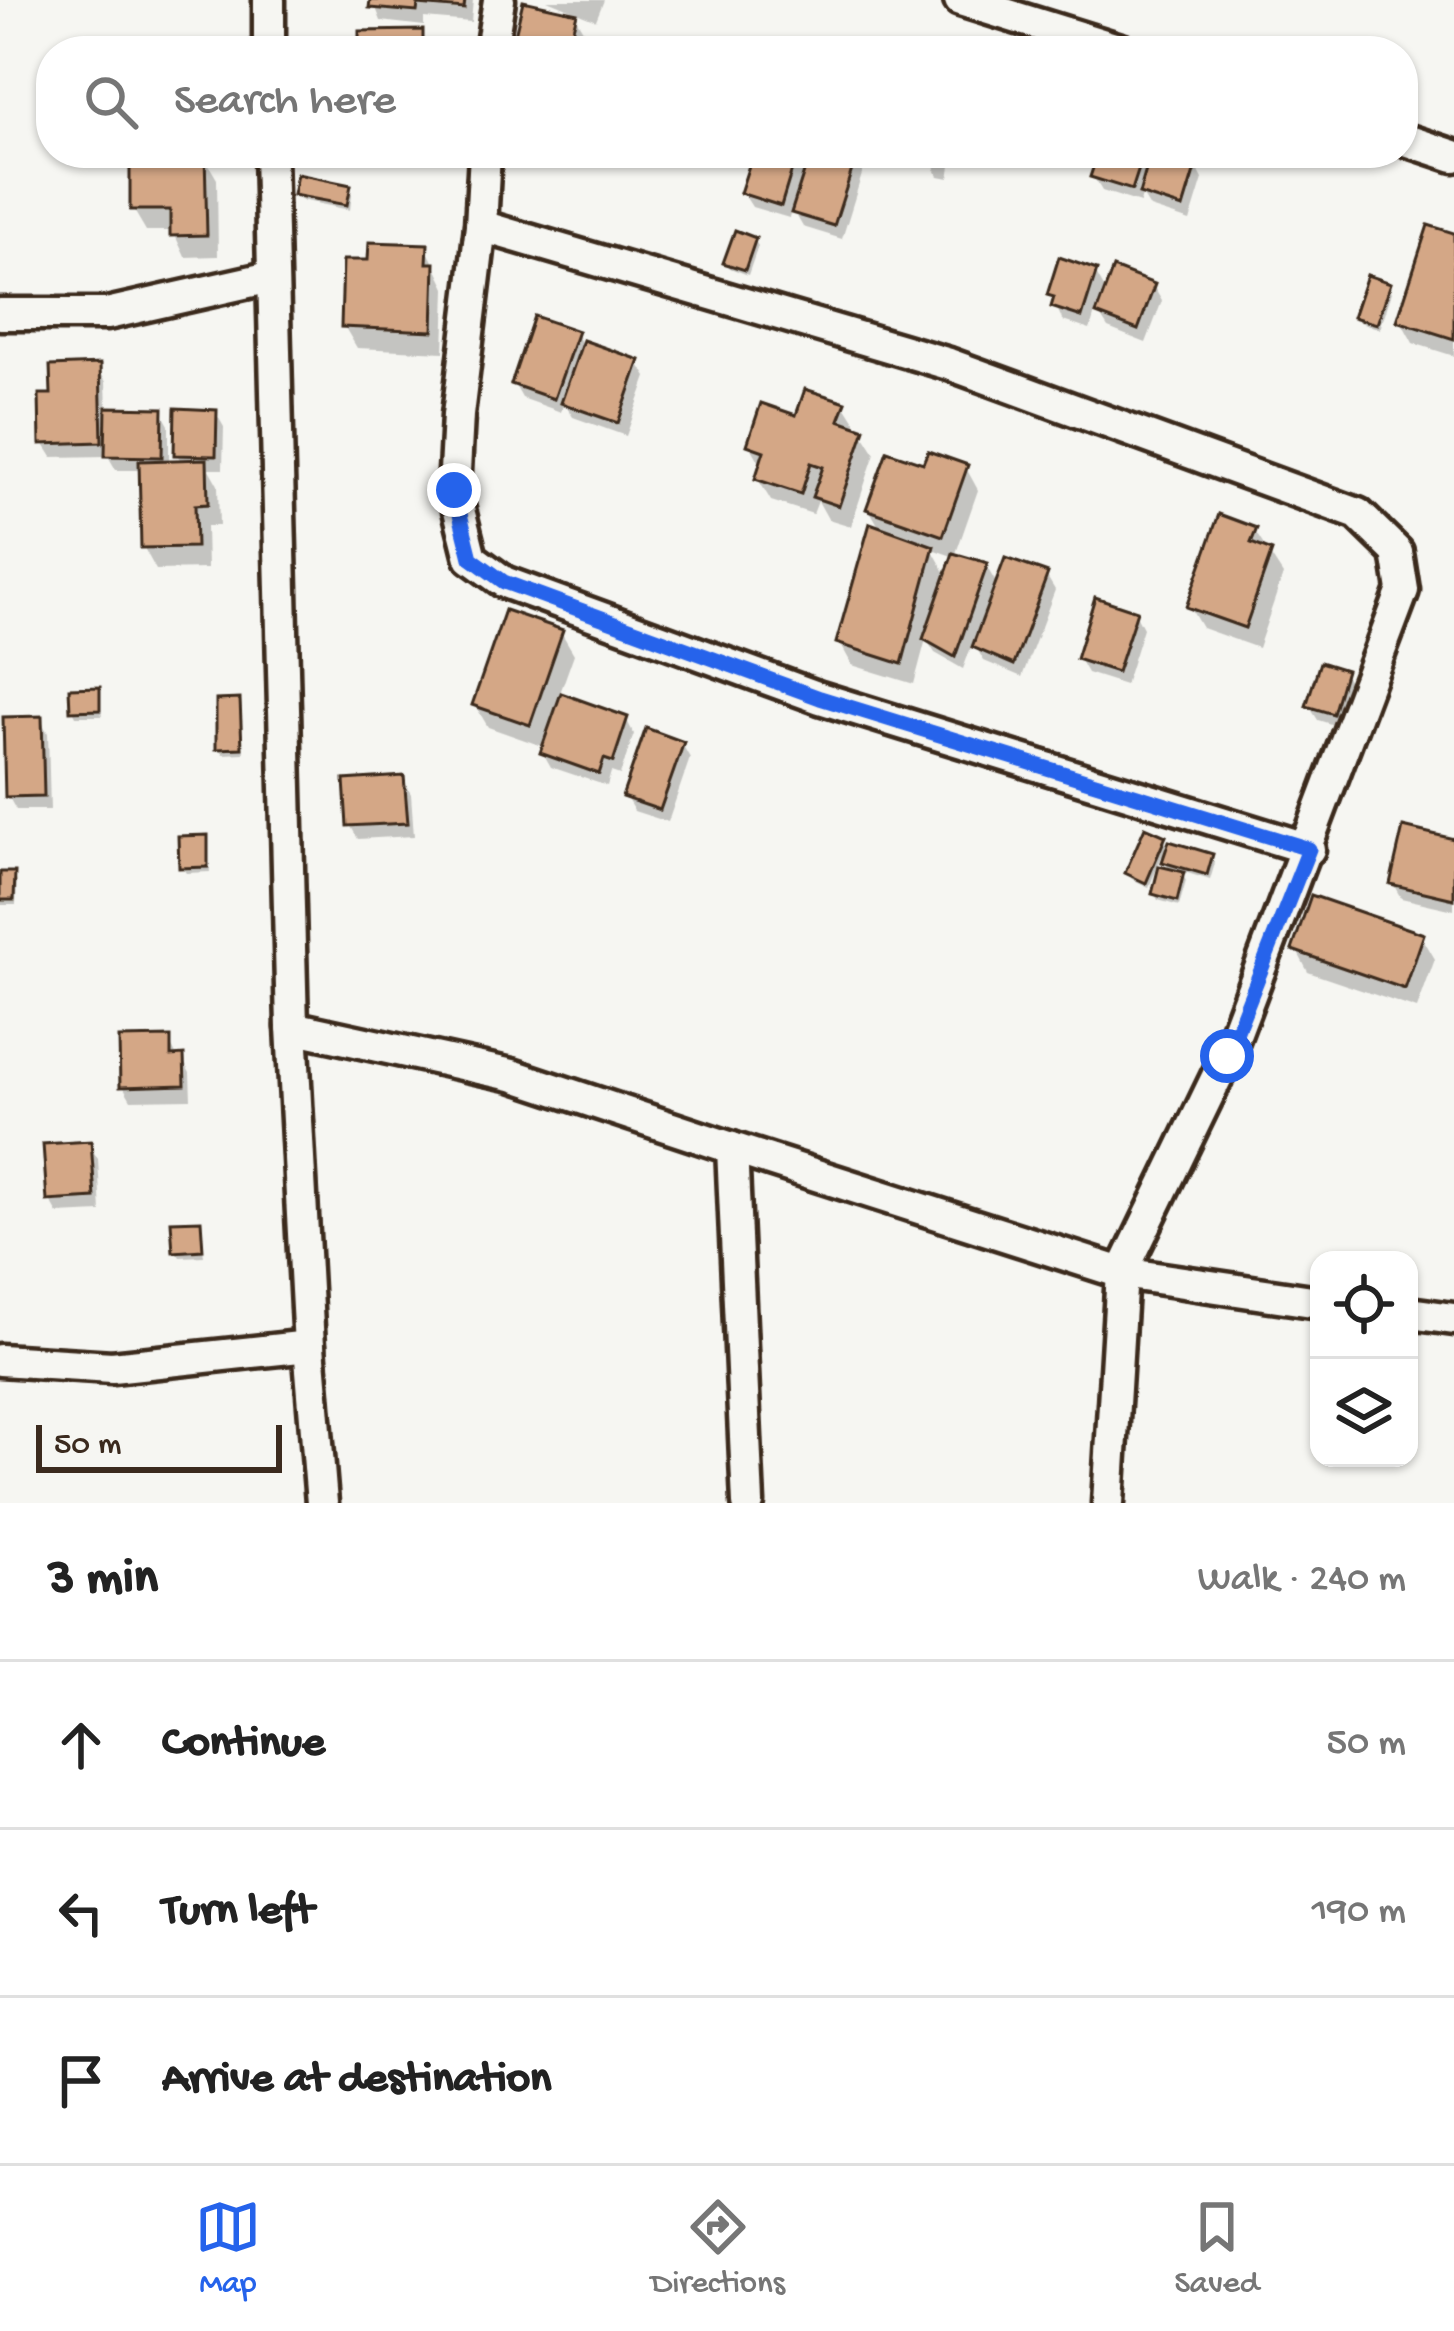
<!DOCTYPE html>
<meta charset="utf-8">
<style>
body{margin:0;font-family:"Gochi Hand",sans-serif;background:#f2f2f2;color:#222}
.controls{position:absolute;right:36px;bottom:36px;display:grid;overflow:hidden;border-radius:24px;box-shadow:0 3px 9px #0004}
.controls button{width:108px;height:108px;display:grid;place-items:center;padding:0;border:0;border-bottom:3px solid #e0e0e0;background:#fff;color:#222;font:60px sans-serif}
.scale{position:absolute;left:36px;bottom:30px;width:246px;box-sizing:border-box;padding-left:12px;border:6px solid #3b2a1e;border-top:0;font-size:33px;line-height:42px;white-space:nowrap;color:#3b2a1e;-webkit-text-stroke:9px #f6f6f2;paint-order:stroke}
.stop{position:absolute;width:36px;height:36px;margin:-27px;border:9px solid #2563eb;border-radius:50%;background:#fff}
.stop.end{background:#2563eb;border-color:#fff;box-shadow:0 3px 12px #0008}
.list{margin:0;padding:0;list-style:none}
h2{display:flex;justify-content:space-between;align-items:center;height:156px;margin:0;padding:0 48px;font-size:51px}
h2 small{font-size:39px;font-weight:400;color:#767676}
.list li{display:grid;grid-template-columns:78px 1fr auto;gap:36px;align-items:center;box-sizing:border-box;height:168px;padding:0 48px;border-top:3px solid #e0e0e0}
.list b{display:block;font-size:45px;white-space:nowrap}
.list em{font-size:39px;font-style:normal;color:#767676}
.icon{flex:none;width:66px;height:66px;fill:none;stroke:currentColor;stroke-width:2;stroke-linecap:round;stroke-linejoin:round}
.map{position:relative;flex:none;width:1454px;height:1503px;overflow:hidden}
.search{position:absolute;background:#fff;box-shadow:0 3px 9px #0004;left:36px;right:36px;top:36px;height:132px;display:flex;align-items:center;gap:30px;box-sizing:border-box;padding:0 42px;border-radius:48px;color:#767676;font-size:45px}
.sheet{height:660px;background:#fff}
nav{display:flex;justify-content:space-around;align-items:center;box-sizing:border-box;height:168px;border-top:3px solid #e0e0e0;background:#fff;font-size:33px;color:#767676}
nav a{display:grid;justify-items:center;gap:6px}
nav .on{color:#2563eb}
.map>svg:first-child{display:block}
.shadow{fill:#0003;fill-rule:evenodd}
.building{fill:#d4a786;stroke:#3b2a1e;stroke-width:3}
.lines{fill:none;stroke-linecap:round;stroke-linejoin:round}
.minor-casing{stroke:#3b2a1e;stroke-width:39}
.minor{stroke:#f6f6f2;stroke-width:30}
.route{stroke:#2563eb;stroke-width:15}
</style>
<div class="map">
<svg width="1454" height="1503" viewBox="0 0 1454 1503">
<rect width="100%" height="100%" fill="#f6f6f2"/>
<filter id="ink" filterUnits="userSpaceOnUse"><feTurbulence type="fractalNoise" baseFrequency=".00833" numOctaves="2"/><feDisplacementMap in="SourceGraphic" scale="24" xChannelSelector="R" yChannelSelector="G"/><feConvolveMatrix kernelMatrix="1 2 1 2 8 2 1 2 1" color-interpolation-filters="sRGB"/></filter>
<g filter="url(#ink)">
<g class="shadow">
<path d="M 373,0 L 473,0 L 471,22 L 424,18 L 424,26 L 381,21 Z"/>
<path d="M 547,0 L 604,0 L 596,20 Z"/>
<path d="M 575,16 L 583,30 L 578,51 L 527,49 L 519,35 Z"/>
<path d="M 390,153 L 435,153 L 435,155 L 392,156 Z"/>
<path d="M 756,153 L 844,153 L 855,156 L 863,171 L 842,239 L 803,227 L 792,208 L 789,218 L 752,207 L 743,193 Z"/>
<path d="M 939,153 L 949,154 L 952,160 L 949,178 L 939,176 L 935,170 Z"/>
<path d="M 1101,153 L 1148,153 L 1153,161 L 1195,164 L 1203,179 L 1190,221 L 1150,208 L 1142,195 L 1140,203 L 1102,191 L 1093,176 Z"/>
<path d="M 204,157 L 217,179 L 218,256 L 185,257 L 173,231 L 146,231 L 133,209 Z"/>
<path d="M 349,188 L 352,194 L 350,210 L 300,200 L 296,194 Z"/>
<path d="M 1454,236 L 1454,356 L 1413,343 L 1401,321 Z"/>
<path d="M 754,240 L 758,246 L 748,275 L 730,268 L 727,262 Z"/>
<path d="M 426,247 L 446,288 L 444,352 L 357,348 L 344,326 L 371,264 Z"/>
<path d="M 1095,272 L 1107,293 L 1153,286 L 1162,301 L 1146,343 L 1108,328 L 1096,309 L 1090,330 L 1063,321 L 1050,294 Z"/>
<path d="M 1389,286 L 1392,292 L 1380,329 L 1360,322 L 1357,316 Z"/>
<path d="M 576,333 L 584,348 L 638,363 L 647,377 L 626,436 L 573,417 L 564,403 L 561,412 L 522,398 L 514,384 Z"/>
<path d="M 98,368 L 106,382 L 107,410 L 161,411 L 169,425 L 169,463 L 182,463 L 177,454 L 216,413 L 224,427 L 223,469 L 209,469 L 218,485 L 219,526 L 206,526 L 207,569 L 156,570 L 144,548 L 142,470 L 116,470 L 108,456 L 52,457 L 43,443 L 54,397 Z"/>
<path d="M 844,404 L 875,453 L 851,526 L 828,519 L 818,501 L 813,514 L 771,501 L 758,479 L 762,466 L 750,445 Z"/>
<path d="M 925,467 L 966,468 L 978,490 L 955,556 L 986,566 L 998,586 L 1046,575 L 1055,590 L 1022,677 L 984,661 L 973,642 L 963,669 L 935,653 L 926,639 L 914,684 L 852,665 L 840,643 L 881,530 L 869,509 ZM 932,549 L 955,557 L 948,577 Z"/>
<path d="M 1254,530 L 1283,575 L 1258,648 L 1202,628 L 1189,606 Z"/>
<path d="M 1135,613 L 1143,628 L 1125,685 L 1087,673 L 1079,659 Z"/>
<path d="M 561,632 L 574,654 L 559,696 L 626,719 L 634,734 L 620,775 L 611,772 L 607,786 L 551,767 L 543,753 L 545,747 L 488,727 L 475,705 Z"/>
<path d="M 1344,673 L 1352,687 L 1340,727 L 1318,720 L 1309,706 Z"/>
<path d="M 98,690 L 102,716 L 76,716 L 73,710 Z"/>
<path d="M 239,702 L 244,753 L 223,754 L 219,748 Z"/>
<path d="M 40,719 L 48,733 L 50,810 L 16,810 L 8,796 Z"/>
<path d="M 682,744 L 690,758 L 668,822 L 634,811 L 625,796 Z"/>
<path d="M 403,779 L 411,794 L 414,836 L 358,839 L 350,825 Z"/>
<path d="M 206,838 L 210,872 L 186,873 L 182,867 Z"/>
<path d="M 1164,838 L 1167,844 L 1211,857 L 1215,863 L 1210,880 L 1181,871 L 1186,881 L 1179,906 L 1158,900 L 1155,894 L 1171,872 L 1162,856 L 1149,887 L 1132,879 L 1128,873 Z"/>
<path d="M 1454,842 L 1454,910 L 1401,898 L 1393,884 Z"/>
<path d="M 0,875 L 14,875 L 17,882 L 16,905 L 0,905 Z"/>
<path d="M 1422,937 L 1435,959 L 1417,1009 L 1308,972 L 1296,949 Z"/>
<path d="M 169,1040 L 178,1059 L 182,1058 L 190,1073 L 191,1099 L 131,1100 L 123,1086 Z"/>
<path d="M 89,1145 L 98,1159 L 101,1212 L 58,1214 L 50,1200 Z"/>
<path d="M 199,1223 L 204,1256 L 180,1257 L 176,1251 Z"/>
</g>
<g class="building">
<path d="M 370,0 L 465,0 L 464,9 L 418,5 L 417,12 L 369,8 Z"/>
<path d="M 523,1 L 577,13 L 568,48 L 515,35 Z"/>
<path d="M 423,30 L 423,51 L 359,51 L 359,31 Z"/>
<path d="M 753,153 L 797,153 L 781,206 L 740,193 Z"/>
<path d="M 810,153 L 857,154 L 834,226 L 791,213 Z"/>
<path d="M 1098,153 L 1144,153 L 1132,190 L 1090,177 Z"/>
<path d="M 1169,153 L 1197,162 L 1183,208 L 1139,194 L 1150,156 L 1166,161 Z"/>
<path d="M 205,154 L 207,235 L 170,236 L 170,210 L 130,210 L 130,155 Z"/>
<path d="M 297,174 L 351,185 L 347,205 L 293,195 Z"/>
<path d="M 1428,225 L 1454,233 L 1454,339 L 1397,321 Z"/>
<path d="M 735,230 L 756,238 L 745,270 L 723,263 Z"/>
<path d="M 369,242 L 428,244 L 427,263 L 435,263 L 433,331 L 341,327 L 343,260 L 368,260 Z"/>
<path d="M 1059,257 L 1097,270 L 1082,317 L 1051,307 L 1054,297 L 1047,295 Z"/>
<path d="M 1113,268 L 1155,284 L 1138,330 L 1096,314 Z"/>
<path d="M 1367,275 L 1391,283 L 1377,324 L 1353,317 Z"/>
<path d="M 534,316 L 578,331 L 554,399 L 511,384 Z"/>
<path d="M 583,340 L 640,360 L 618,423 L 561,403 Z"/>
<path d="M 100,364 L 102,442 L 40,444 L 39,394 L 51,394 L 50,366 Z"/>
<path d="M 805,389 L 846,402 L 839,420 L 865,429 L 839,506 L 812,497 L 823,467 L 811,463 L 801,494 L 755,479 L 764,451 L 747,445 L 761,403 L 796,415 Z"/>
<path d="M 106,407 L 163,408 L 162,457 L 105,456 Z"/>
<path d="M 175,408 L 217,410 L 216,456 L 174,455 Z"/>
<path d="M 887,451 L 923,463 L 928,451 L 968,465 L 943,536 L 866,509 Z"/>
<path d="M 207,459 L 208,504 L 195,505 L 196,547 L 141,548 L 139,461 Z"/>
<path d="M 1219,514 L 1257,528 L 1251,543 L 1272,551 L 1245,628 L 1186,607 Z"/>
<path d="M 870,523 L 934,546 L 902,664 L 836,643 Z"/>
<path d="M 953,553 L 988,563 L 955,657 L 923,639 Z"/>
<path d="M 1005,558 L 1048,573 L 1014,665 L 972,647 Z"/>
<path d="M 1095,597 L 1137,611 L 1117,672 L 1076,659 Z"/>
<path d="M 505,610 L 563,630 L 530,725 L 472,705 Z"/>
<path d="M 1320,662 L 1346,670 L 1333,714 L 1306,706 Z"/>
<path d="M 100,687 L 100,710 L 70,711 L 69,688 Z"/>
<path d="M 561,693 L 628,717 L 613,762 L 604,759 L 599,774 L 540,753 Z"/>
<path d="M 240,699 L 242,748 L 216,749 L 216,700 Z"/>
<path d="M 42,716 L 44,796 L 5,797 L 3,717 Z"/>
<path d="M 646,728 L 684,742 L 660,810 L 622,797 Z"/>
<path d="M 404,776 L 408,823 L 347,826 L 344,780 Z"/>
<path d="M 1145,827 L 1166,836 L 1146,883 L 1125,873 Z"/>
<path d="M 1403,827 L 1454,839 L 1454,899 L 1390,884 Z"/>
<path d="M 208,835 L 208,867 L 179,868 L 178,836 Z"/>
<path d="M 1169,841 L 1213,854 L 1207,875 L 1162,862 Z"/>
<path d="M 1159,866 L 1184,872 L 1177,901 L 1152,894 Z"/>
<path d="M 0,872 L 15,872 L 14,900 L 0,900 Z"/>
<path d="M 1311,895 L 1424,934 L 1405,989 L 1292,950 Z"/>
<path d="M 171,1037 L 171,1056 L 184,1055 L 185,1085 L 120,1087 L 119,1038 Z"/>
<path d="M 91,1141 L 95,1198 L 47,1201 L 43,1144 Z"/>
<path d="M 201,1220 L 203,1250 L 173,1252 L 171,1221 Z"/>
</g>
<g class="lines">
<g class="minor-casing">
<g id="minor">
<path d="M 269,0 L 269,51"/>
<path d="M 960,0 L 1124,51"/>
<path d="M 491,51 L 499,0"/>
<path d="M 1403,139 L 1454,156"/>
<path d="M 270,153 L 292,1027 L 309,1346 L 322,1503"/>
<path d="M 485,153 L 481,226 L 458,415 L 454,490 L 471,558 L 504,582 L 820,698 L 1309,849"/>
<path d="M 481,226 L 949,364 L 1358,514 L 1397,552 L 1403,590 L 1227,1056 L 1122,1273 L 1108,1503"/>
<path d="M 0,314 L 107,314 L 271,277"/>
<path d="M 292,1027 L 512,1075 L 732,1148 L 748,1503"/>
<path d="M 732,1148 L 1122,1273 L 1319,1302"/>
<path d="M 1409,1313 L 1454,1319"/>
<path d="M 0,1360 L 112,1367 L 309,1346"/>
</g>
</g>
<use href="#minor" class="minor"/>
</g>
</g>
<g class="lines" filter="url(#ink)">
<path class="route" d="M 454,490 L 471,558 L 504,582 L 820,698 L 1309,849 L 1227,1056"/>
</g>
</svg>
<div class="controls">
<button><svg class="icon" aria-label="locate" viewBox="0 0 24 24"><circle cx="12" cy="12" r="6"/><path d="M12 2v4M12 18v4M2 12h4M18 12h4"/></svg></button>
<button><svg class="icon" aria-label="layers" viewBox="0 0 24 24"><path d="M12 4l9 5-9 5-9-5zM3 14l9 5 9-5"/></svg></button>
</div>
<div class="scale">50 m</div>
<div class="stop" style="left:1227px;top:1056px"></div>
<div class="stop end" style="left:454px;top:490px"></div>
<div class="search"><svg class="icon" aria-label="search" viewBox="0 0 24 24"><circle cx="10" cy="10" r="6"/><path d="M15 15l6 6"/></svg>Search here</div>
</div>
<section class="sheet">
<h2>3 min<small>Walk · 240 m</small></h2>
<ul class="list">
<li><svg class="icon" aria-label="ahead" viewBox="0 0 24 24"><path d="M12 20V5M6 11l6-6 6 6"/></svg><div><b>Continue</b></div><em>50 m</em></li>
<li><svg class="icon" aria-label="left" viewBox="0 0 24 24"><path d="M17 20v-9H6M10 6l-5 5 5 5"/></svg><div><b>Turn left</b></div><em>190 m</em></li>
<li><svg class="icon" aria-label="arrive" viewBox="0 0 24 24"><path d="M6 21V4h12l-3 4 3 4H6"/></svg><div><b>Arrive at destination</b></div></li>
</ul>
</section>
<nav>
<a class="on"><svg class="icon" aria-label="map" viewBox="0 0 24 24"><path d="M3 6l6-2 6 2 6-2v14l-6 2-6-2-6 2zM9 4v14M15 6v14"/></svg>Map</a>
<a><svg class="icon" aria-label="directions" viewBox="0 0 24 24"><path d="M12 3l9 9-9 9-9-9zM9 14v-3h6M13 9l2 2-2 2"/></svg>Directions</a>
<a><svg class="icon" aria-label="saved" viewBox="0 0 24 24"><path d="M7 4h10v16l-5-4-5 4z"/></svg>Saved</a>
</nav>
